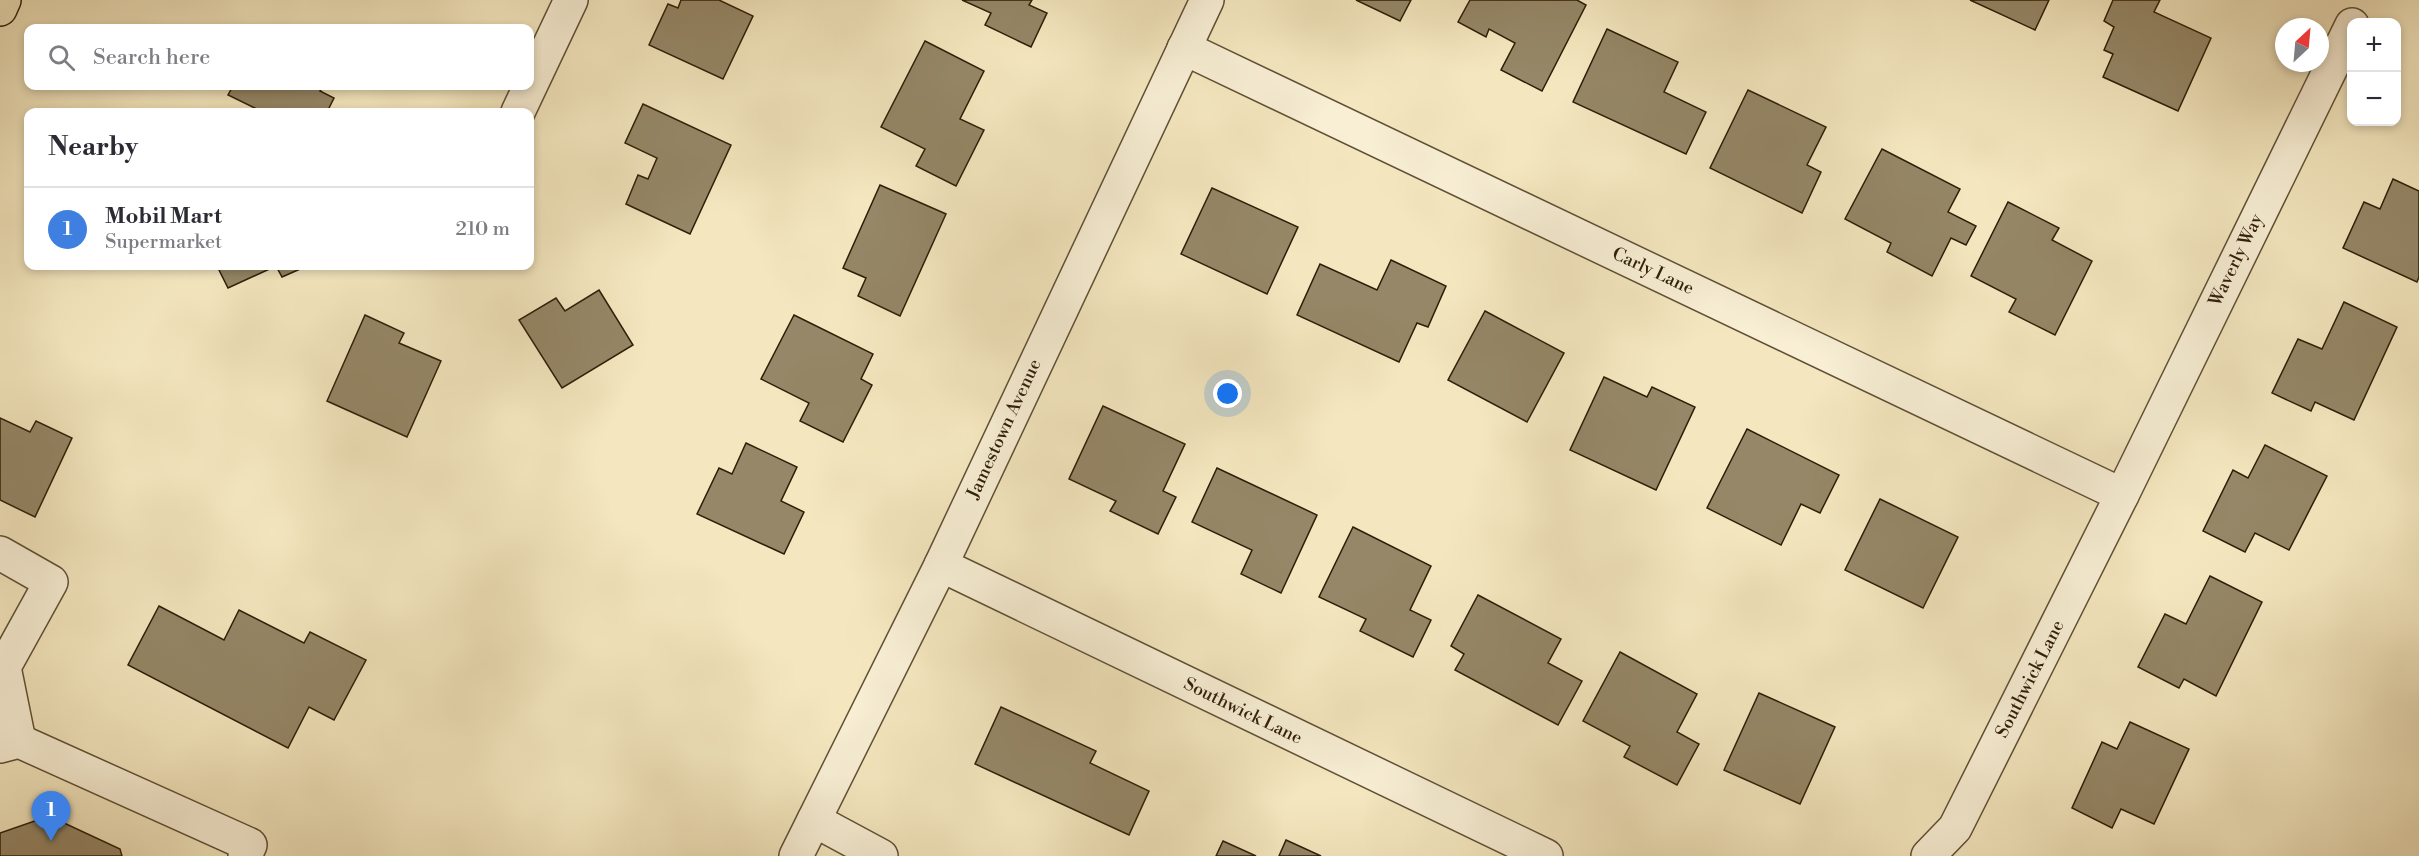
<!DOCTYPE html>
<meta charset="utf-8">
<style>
body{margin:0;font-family:"Libre Bodoni",serif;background:#f7f7f7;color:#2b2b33}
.controls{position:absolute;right:18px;top:18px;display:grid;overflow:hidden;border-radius:12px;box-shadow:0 3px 9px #0003}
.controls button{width:54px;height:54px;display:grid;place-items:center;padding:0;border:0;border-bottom:2px solid #e1e1e2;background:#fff;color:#2b2b33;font:30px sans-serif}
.compass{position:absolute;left:2275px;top:18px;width:54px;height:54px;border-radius:50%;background:#fff;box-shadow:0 3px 9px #0003;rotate:26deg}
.you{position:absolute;left:1228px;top:394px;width:21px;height:21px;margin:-15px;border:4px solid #fff;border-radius:50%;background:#1a73e8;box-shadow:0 0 0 9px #1a73e833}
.badge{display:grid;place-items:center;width:39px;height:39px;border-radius:50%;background:#0b8043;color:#fff;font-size:20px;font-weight:700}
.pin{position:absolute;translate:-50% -50px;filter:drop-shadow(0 2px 3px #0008)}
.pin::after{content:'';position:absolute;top:32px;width:21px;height:18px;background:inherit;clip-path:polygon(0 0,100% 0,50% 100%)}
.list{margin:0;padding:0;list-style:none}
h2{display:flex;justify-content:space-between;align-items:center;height:78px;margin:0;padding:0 24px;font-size:26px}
h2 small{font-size:20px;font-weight:400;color:#7c7c81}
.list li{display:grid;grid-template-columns:39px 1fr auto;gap:18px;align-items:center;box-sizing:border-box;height:84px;padding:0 24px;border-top:2px solid #e1e1e2}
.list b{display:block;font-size:22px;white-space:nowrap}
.list p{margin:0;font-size:20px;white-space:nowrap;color:#7c7c81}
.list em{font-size:20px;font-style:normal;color:#7c7c81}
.icon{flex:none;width:33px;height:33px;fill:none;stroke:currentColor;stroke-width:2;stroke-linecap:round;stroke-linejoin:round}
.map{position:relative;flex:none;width:2419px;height:856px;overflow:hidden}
.search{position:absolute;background:#fff;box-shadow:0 3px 9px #0003;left:24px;top:24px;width:510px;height:66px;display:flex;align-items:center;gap:15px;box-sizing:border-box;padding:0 21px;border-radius:12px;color:#7c7c81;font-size:22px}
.panel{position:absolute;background:#fff;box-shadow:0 3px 9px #0003;left:24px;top:108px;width:510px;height:162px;border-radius:12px}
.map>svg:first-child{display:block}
.building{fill:#958767;stroke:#2e1e07;stroke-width:1.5}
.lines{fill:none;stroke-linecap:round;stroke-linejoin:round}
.minor-casing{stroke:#605035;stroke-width:36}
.major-casing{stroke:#2e1e07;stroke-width:36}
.minor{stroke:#f8efd5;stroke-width:33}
.major{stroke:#f4e7bf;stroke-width:33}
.labels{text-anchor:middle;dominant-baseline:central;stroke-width:5;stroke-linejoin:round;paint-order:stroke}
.street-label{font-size:18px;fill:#2e1e07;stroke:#f8efd5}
</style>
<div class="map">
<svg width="2419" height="856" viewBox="0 0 2419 856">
<rect width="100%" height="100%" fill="#f4e7bf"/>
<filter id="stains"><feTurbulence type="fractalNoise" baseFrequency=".00333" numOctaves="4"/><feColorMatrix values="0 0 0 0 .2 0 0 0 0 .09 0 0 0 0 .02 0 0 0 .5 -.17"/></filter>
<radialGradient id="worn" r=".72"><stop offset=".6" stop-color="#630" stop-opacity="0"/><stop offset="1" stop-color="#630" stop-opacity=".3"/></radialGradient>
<g class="building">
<path d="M 681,0 L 719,0 L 753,16 L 723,79 L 649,45 L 668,4 L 678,8 Z"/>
<path d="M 962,0 L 1032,0 L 1029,5 L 1047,13 L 1031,47 L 985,25 L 991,13 Z"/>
<path d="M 1356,0 L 1411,0 L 1400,21 Z"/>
<path d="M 1470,0 L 1577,0 L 1586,5 L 1542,91 L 1501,70 L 1515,43 L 1489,29 L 1486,37 L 1458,22 Z"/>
<path d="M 1970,0 L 2049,0 L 2035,30 Z"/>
<path d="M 2113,0 L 2160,0 L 2154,12 L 2211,38 L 2178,111 L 2103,77 L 2113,54 L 2104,50 L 2114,27 L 2104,21 Z"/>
<path d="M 1607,29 L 1678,62 L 1664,92 L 1706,112 L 1686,154 L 1573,102 Z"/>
<path d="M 925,41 L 984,71 L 960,119 L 984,130 L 956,186 L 916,166 L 925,149 L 881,127 Z"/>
<path d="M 233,86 L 324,86 L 320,91 L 334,98 L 327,112 L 263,112 L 228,95 Z"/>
<path d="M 1748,90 L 1826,127 L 1807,165 L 1821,172 L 1802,213 L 1710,168 Z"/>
<path d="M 643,104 L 731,145 L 690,234 L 626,204 L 638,175 L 648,179 L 657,158 L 625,143 Z"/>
<path d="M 1882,149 L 1960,189 L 1948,212 L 1976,226 L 1966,245 L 1951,238 L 1932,276 L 1887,252 L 1891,243 L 1845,219 Z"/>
<path d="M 2393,179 L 2419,191 L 2419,277 L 2417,282 L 2343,248 L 2364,202 L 2380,209 Z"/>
<path d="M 880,185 L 946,214 L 900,316 L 858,296 L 866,278 L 843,268 Z"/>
<path d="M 1212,188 L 1298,227 L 1267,294 L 1181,254 Z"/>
<path d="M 2008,202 L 2059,228 L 2052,240 L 2092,261 L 2055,335 L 2009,312 L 2016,299 L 1971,276 Z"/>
<path d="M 1391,260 L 1446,286 L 1428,327 L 1417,323 L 1399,362 L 1297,315 L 1320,264 L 1377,290 Z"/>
<path d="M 217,266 L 307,266 L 282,277 L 276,266 L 228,288 Z"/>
<path d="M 599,290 L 633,345 L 562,388 L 519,320 L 556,298 L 565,311 Z"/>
<path d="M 2344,302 L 2397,327 L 2354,420 L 2315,402 L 2311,411 L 2272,393 L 2298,339 L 2322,349 Z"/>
<path d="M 1485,311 L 1564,353 L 1527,422 L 1448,380 Z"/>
<path d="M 365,315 L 404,333 L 399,343 L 441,361 L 407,437 L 327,401 Z"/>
<path d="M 794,315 L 873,354 L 861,379 L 872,385 L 843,442 L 800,421 L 809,403 L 761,379 Z"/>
<path d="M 1604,377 L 1647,397 L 1652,387 L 1695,407 L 1656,490 L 1570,450 Z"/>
<path d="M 1103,406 L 1185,444 L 1163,491 L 1176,497 L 1158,534 L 1110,511 L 1116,501 L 1069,479 Z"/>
<path d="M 0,418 L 30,432 L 36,421 L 72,438 L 35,517 L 0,500 Z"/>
<path d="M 1747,429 L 1839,475 L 1820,513 L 1801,504 L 1781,545 L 1707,508 Z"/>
<path d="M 746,443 L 797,467 L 781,501 L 804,512 L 784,554 L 697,514 L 719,468 L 732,474 Z"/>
<path d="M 2265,445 L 2327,476 L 2289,550 L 2255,533 L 2245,552 L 2203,531 L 2233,470 L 2248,478 Z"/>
<path d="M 1217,468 L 1317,515 L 1281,593 L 1241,574 L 1252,550 L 1192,522 Z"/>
<path d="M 1880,499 L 1958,537 L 1923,608 L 1845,570 Z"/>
<path d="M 1353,527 L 1431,566 L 1410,610 L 1431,620 L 1413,657 L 1360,631 L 1366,619 L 1319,597 Z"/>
<path d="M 2210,576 L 2262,602 L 2216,696 L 2184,679 L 2179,688 L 2138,667 L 2165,614 L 2186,624 Z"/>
<path d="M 1478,595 L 1561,639 L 1548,663 L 1582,681 L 1558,725 L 1455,670 L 1464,654 L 1451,646 Z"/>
<path d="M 159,606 L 224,640 L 239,610 L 304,643 L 310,632 L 366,660 L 334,720 L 309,707 L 288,748 L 128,665 Z"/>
<path d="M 1620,652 L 1697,694 L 1677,732 L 1699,744 L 1677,785 L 1624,757 L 1630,746 L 1583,721 Z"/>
<path d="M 1759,693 L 1835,727 L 1800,804 L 1724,770 Z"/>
<path d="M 1001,707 L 1096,751 L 1090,763 L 1149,791 L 1129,835 L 975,764 Z"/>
<path d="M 2130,722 L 2189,749 L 2154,824 L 2121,809 L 2112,828 L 2072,808 L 2102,742 L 2117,749 Z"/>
<path d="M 49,816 L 120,849 L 122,856 L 0,856 L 0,833 Z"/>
<path d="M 1286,840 L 1321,856 L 1279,856 Z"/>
<path d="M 1223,841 L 1256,856 L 1216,856 Z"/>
</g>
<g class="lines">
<g class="minor-casing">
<g id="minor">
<path d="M 1184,48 L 2122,495"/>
<path d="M 518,112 L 571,0"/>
<path d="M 0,553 L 51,582 L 4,667 L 19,741"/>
<path d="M 941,565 L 1546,856"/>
<path d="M 0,746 L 19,741 L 250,845 L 245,856"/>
<path d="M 814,820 L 881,856"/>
<path d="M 796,856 L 941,565 L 1207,0"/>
<path d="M 1928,856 L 1955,828 L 2122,495 L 2352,25"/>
</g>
</g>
<g class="major-casing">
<path id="major" d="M 0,9 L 4,0"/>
</g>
<use href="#minor" class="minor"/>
<use href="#major" class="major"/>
</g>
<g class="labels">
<g class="street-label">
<text transform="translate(2236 260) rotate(-64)">Waverly Way</text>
<text transform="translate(1653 271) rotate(25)">Carly Lane</text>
<text transform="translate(1004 429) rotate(-65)">Jamestown Avenue</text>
<text transform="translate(2030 679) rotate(-63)">Southwick Lane</text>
<text transform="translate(1243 711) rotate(26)">Southwick Lane</text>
</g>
</g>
<rect width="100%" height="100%" filter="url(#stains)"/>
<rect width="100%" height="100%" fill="url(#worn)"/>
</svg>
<div class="controls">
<button>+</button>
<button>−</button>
</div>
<svg class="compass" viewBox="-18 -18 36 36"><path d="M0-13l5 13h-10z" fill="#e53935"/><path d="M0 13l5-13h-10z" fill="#7c7c81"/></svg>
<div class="you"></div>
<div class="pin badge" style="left:51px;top:841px;background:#3f7fe0">1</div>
<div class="search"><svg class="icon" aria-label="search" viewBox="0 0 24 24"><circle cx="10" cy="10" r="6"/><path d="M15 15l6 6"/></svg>Search here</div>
<section class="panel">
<h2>Nearby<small></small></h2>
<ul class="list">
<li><span class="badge" style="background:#3f7fe0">1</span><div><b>Mobil Mart</b><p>Supermarket</p></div><em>210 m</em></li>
</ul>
</section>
</div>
